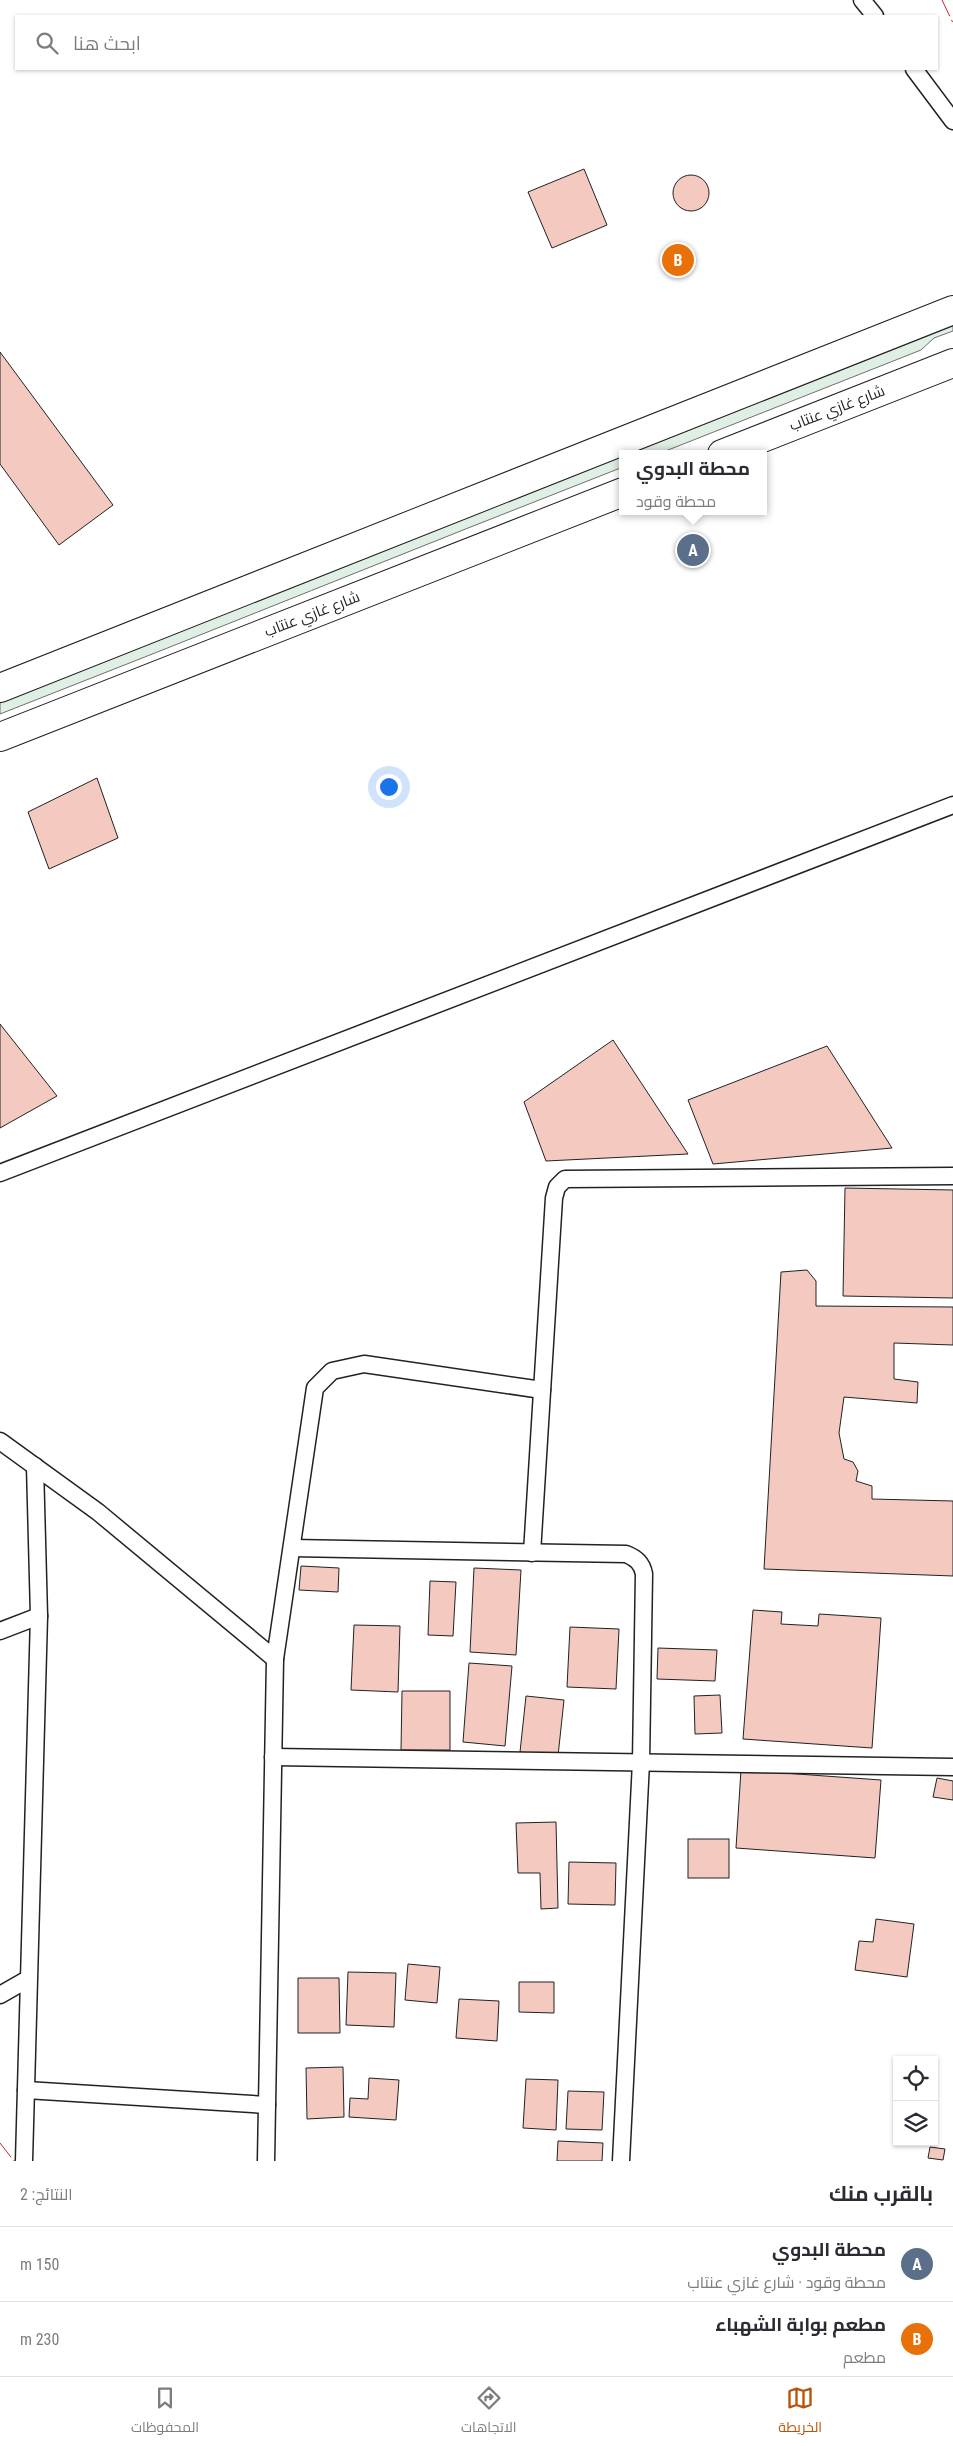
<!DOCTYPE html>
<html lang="ar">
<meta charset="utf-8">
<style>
body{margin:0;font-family:"Roboto Condensed",Cairo,sans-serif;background:#f2f2f3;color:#2b2b33;direction:rtl}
.controls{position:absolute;right:15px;bottom:15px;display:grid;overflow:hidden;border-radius:0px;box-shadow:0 1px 4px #0004}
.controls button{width:45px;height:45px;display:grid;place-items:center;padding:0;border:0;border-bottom:1px solid #e1e1e2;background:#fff;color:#2b2b33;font:25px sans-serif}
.you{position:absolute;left:388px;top:786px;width:18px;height:18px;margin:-12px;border:4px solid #fff;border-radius:50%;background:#1a73e8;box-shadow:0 0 0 8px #1a73e833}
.badge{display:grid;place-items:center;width:32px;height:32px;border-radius:50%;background:#b45309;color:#fff;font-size:16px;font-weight:700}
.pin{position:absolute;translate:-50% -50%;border:2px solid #fff;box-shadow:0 1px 5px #0006}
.popup{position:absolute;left:619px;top:450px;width:148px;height:65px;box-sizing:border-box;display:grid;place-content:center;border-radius:0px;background:#fff;filter:drop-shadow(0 1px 4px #0005);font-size:16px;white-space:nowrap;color:#7c7c81}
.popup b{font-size:19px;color:#2b2b33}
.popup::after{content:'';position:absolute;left:50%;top:100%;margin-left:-10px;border:10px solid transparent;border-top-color:#fff}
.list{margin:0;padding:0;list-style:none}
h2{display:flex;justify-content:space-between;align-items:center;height:65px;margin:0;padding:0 20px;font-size:21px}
h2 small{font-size:16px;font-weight:400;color:#7c7c81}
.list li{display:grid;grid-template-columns:32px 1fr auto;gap:15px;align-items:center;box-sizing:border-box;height:75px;padding:0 20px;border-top:1px solid #e1e1e2}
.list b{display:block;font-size:19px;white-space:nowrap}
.list p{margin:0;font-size:16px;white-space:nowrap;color:#7c7c81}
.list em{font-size:16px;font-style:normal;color:#7c7c81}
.icon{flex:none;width:28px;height:28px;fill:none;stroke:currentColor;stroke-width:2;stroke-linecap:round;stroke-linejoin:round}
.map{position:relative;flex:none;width:953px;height:2161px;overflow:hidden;direction:ltr}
.search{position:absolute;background:#fff;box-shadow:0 1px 4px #0004;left:15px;right:15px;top:15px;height:55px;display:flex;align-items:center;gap:12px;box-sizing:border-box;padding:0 18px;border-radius:0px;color:#7c7c81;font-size:19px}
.sheet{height:215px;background:#fff}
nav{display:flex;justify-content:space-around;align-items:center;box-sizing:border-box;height:70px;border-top:1px solid #e1e1e2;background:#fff;font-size:14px;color:#7c7c81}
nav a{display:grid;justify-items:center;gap:2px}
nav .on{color:#b45309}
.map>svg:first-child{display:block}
.green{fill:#e0efe3;stroke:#6f6f6f}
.building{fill:#f3c9c0;stroke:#222}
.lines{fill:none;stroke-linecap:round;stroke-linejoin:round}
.street-casing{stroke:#222;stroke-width:19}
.highway-casing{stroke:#222;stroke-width:30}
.street{stroke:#fff;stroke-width:16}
.highway{stroke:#fff;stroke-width:28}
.power{stroke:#c62828;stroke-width:1;stroke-dasharray:18 4 2.5 4;stroke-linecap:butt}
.labels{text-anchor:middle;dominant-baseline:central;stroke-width:4;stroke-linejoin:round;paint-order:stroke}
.street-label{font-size:15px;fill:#222;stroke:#fff}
</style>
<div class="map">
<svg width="953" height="2161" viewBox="0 0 953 2161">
<rect width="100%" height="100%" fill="#fff"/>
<g class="green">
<path d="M 953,326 L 953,331 L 934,338 L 921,350 L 658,454 L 629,454 Z"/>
<path d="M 623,456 L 623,467 C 415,548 208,633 0,714 L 0,703 Z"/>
</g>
<g class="building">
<path d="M 584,169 L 607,225 L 552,248 L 528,192 Z"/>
<circle cx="691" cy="193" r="18"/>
<path d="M 0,352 L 113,505 L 59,545 L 0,464 Z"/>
<path d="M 97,778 L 118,838 L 49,869 L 28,812 Z"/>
<path d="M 0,1024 L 57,1096 L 0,1128 Z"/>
<path d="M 613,1040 L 688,1154 L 546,1161 L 524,1102 Z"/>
<path d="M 827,1046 L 892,1148 L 713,1164 L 688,1100 Z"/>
<path d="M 845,1188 L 953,1190 L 953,1298 L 843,1296 Z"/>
<path d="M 807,1270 L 816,1281 L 816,1306 L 953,1307 L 953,1345 L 894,1343 L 894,1379 L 918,1382 L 917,1403 L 844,1397 L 839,1433 L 844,1459 L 853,1462 L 858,1471 L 856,1481 L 872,1486 L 872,1499 L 953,1501 L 953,1576 L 764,1569 L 781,1272 Z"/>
<path d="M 301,1566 L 339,1568 L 338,1592 L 299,1590 Z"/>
<path d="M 474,1568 L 521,1570 L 516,1655 L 470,1652 Z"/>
<path d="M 430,1581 L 456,1582 L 453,1636 L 428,1635 Z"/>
<path d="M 753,1610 L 782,1612 L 781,1624 L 818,1626 L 819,1614 L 881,1618 L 872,1748 L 743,1739 Z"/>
<path d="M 354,1625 L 400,1626 L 398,1692 L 351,1690 Z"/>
<path d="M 570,1627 L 619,1629 L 616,1689 L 567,1687 Z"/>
<path d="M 658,1648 L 717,1650 L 715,1681 L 657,1679 Z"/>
<path d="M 469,1663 L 512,1666 L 505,1746 L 463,1742 Z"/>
<path d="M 402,1691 L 450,1691 L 450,1750 L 401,1750 Z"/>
<path d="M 720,1695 L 722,1733 L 695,1734 L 694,1696 Z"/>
<path d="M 526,1696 L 564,1700 L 558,1756 L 520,1752 Z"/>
<path d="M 741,1770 L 881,1780 L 875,1858 L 736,1848 Z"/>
<path d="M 937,1778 L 953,1781 L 953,1800 L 933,1797 Z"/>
<path d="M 556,1822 L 558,1908 L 541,1909 L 540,1873 L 518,1873 L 516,1823 Z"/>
<rect x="688" y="1839" width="41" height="39"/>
<path d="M 569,1862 L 616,1863 L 615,1905 L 568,1904 Z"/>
<path d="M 876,1919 L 914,1924 L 907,1977 L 855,1970 L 859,1941 L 873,1942 Z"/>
<path d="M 408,1964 L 440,1967 L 437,2003 L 405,2000 Z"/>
<path d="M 348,1972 L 396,1973 L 394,2027 L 346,2025 Z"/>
<path d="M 298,1978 L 339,1978 L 340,2033 L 298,2033 Z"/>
<path d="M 519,1982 L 554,1982 L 554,2013 L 519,2012 Z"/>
<path d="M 459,1999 L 499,2001 L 497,2041 L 456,2038 Z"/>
<path d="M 343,2067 L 344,2117 L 307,2119 L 306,2068 Z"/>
<path d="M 369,2078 L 399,2080 L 396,2120 L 349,2117 L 350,2098 L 368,2099 Z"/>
<path d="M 526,2079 L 558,2080 L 556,2130 L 523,2128 Z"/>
<path d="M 568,2091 L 604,2092 L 602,2130 L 566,2129 Z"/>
<path d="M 558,2141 L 603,2143 L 602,2161 L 557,2161 Z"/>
<path d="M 930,2147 L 945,2149 L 943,2160 L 928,2158 Z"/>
</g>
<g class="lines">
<g class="street-casing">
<g id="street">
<path d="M 862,0 L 875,16"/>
<path d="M 914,69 L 953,121"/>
<path d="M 0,1173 L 953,805"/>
<path d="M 0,1441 L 98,1512 L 275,1659"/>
<path d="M 292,1548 L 626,1554 C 636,1558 642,1563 644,1574 L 641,1762 L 621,2161"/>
<path d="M 532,1553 L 554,1198 L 557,1187 L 565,1179 L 953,1176"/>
<path d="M 0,1631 L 39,1616"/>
<path d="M 273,1757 L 953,1767"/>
<path d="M 0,1995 L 28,1979"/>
<path d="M 26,2090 L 267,2105"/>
<path d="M 24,2161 L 39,1616 L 35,1466"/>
<path d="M 266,2161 L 275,1659 L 315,1388 L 332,1371 L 364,1364 L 542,1390"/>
</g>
</g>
<g class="highway-casing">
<g id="highway">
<path d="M 722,454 L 953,363"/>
<path d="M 0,688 L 953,310"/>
<path d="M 0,737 L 623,492"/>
</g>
</g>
<use href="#street" class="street"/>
<use href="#highway" class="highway"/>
<g class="power">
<path d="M 942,0 L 953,23"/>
<path d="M 0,2143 L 14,2161"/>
</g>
</g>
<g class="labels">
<g class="street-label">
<text transform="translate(837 408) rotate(-21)">شارع غازي عنتاب</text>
<text transform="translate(312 614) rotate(-21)">شارع غازي عنتاب</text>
</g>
</g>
</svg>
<div class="controls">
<button><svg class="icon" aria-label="locate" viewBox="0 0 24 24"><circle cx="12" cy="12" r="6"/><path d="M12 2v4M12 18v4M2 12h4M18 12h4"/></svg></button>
<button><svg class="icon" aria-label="layers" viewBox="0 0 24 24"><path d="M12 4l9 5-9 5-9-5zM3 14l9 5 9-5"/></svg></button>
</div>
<div class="you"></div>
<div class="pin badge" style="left:693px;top:550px;background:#5c6f8a">A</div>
<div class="popup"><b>محطة البدوي</b>محطة وقود</div>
<div class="pin badge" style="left:678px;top:260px;background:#e8710a">B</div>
<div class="search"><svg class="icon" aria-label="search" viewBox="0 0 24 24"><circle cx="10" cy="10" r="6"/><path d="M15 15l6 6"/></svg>ابحث هنا</div>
</div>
<section class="sheet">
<h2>بالقرب منك<small>النتائج: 2</small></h2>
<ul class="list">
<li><span class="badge" style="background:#5c6f8a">A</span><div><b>محطة البدوي</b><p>محطة وقود · شارع غازي عنتاب</p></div><em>150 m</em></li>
<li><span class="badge" style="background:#e8710a">B</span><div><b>مطعم بوابة الشهباء</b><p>مطعم</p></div><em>230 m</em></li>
</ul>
</section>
<nav>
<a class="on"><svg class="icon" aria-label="map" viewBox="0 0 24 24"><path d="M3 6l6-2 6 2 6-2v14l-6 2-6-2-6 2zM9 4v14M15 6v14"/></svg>الخريطة</a>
<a><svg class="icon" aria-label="directions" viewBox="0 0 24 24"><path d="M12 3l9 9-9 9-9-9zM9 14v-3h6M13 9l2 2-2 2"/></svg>الاتجاهات</a>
<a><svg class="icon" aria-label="saved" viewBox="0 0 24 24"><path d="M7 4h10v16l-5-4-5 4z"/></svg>المحفوظات</a>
</nav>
